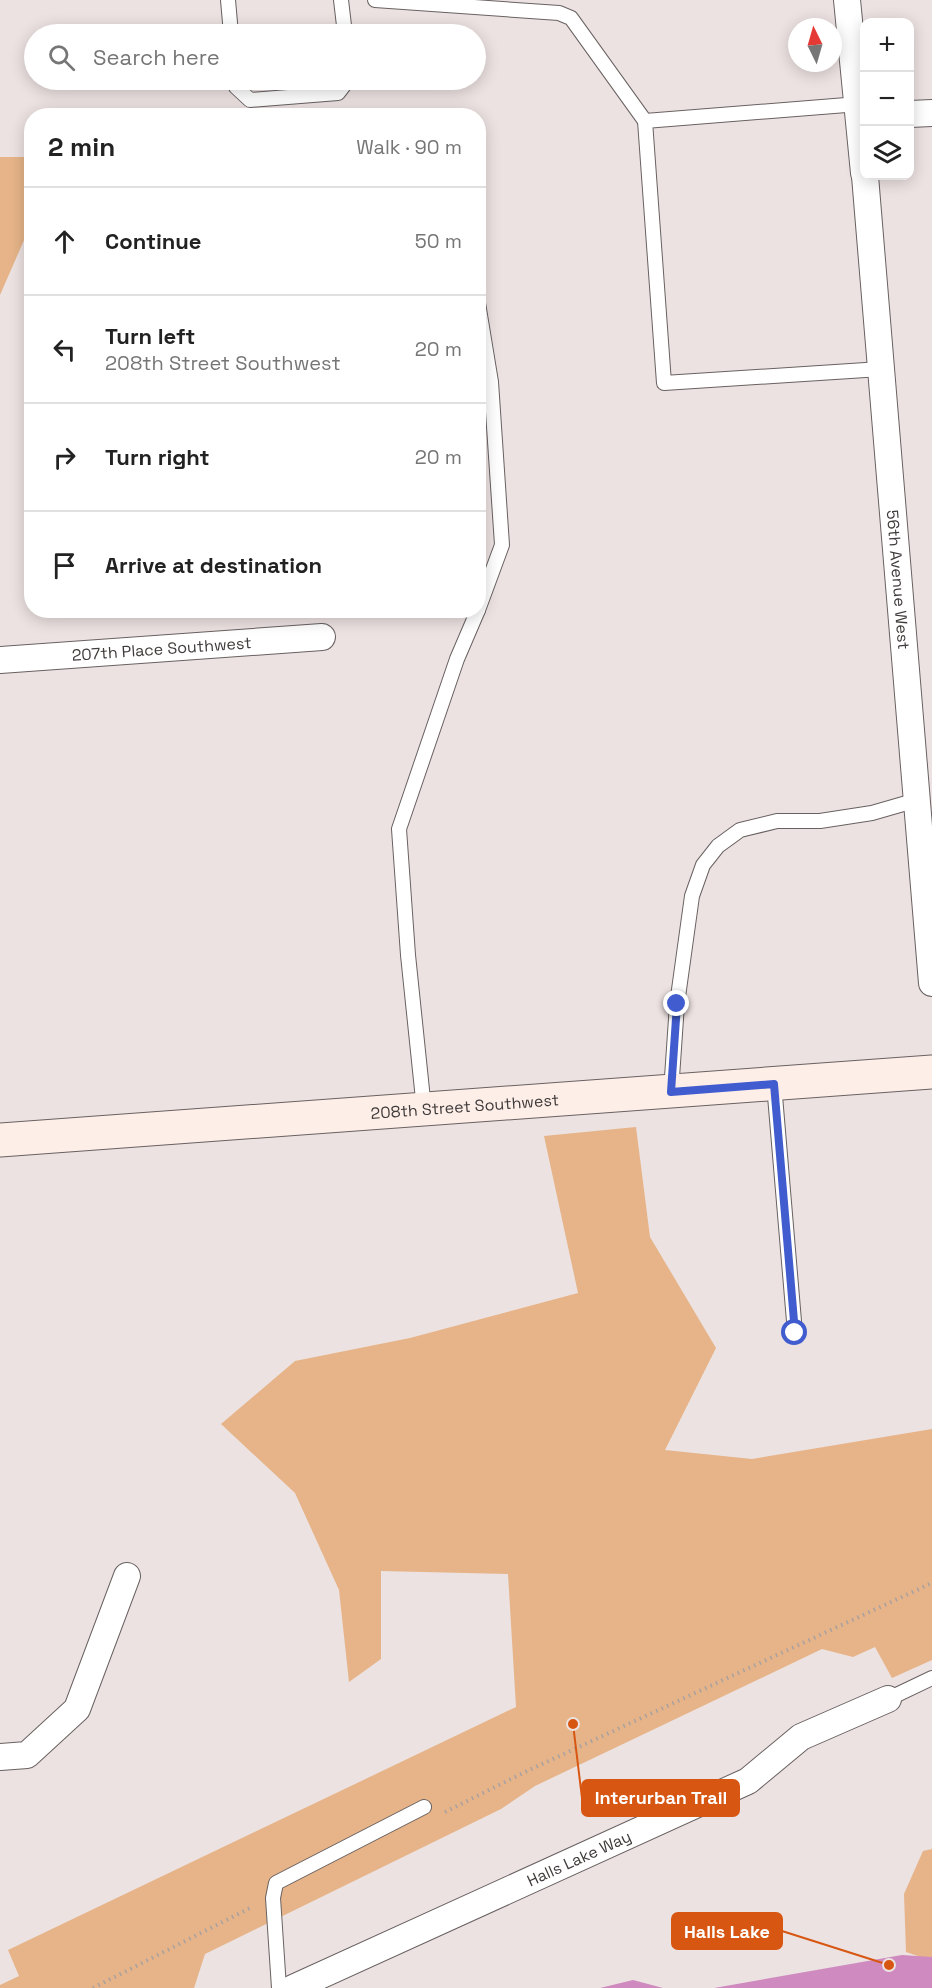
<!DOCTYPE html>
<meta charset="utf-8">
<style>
body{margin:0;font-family:"Space Grotesk",sans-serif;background:#f6f6f6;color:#222}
.controls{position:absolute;right:18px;top:18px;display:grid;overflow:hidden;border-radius:12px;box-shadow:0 3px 15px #0003}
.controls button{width:54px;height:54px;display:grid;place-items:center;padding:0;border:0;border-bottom:2px solid #e0e0e0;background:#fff;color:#222;font:30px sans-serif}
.compass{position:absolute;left:788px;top:18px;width:54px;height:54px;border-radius:50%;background:#fff;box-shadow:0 3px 15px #0003;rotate:355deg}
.stop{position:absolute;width:18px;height:18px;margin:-14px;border:4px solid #415ccf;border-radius:50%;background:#fff}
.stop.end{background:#415ccf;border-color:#fff;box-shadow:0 2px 6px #0008}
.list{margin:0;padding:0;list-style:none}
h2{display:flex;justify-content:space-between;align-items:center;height:78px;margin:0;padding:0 24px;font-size:26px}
h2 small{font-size:20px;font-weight:400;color:#767676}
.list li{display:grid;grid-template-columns:39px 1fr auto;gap:18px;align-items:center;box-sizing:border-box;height:108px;padding:0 24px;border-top:2px solid #e0e0e0}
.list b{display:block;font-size:22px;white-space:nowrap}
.list p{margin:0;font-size:20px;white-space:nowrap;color:#767676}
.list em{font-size:20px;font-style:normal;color:#767676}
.icon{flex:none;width:33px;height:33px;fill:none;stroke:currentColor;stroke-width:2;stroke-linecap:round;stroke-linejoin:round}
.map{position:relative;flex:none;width:932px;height:1988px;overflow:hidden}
.search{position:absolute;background:#fff;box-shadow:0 3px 15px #0003;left:24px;top:24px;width:462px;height:66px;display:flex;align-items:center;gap:15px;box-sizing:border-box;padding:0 21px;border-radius:33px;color:#767676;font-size:22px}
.panel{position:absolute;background:#fff;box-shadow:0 3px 15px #0003;left:24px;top:108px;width:462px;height:510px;border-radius:24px}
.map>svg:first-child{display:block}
.green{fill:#e6b488}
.water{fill:#cf8ac0}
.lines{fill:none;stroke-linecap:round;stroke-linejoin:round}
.lane-casing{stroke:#696161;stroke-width:16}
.street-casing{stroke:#696161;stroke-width:28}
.secondary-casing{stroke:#696161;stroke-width:35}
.path{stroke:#a9a1a0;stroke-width:4;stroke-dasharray:1.5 4.5;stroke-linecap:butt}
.lane{stroke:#fff;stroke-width:14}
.street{stroke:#fff;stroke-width:26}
.secondary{stroke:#fdeee8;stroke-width:33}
.route{stroke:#415ccf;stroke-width:8}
.labels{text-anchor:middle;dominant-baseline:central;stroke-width:4.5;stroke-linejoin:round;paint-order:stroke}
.street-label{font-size:16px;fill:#3f3b3a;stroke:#ece2e1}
.leader{fill:none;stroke:#d75611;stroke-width:2}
.callout-dot{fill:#d75611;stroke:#ece2e1;stroke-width:2}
.callout{fill:#d75611;stroke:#d75611;stroke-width:2}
.callout-label{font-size:18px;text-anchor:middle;font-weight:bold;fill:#fff}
</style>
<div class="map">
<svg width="932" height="1988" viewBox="0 0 932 1988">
<rect width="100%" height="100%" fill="#ece2e1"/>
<g class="green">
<path d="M 0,157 L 32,157 L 31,230 L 28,231 L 0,295 Z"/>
<path d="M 636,1127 L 650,1237 L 716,1348 L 665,1450 L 752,1459 L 932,1429 L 932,1660 L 892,1678 L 875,1647 L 853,1657 L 822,1649 L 535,1786 L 501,1809 L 205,1954 L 194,1988 L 0,1988 L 0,1985 L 19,1976 L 8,1950 L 516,1707 L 508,1574 L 381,1571 L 381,1659 L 349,1682 L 339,1590 L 295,1493 L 221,1424 L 295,1361 L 410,1338 L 578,1293 L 544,1136 Z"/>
<path d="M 932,1849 L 932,1959 L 930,1960 L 906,1952 L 904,1894 L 923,1851 Z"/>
</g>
<g class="water">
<path d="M 902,1955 L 932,1957 L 932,1988 L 714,1988 Z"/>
<path d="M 633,1980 L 663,1988 L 600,1988 Z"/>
</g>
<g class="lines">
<g class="lane-casing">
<g id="lane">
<path d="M 228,0 L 231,34"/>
<path d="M 341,0 L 345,34"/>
<path d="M 375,0 L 559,13 L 571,18 L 645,121"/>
<path d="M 235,80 L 236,87 L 250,100 L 338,93 L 348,80"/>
<path d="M 859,104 L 645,121 L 664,383 L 881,369"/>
<path d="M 478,303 L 491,382 L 502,545 L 478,610"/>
<path d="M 774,1084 L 795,1333"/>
<path d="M 671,1092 L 677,1004 L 692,896 L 703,865 L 718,846 L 740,830 L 777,821 L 820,821 L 872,813 L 917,800"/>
<path d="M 424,1109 L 408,955 L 399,829 L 457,659 L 478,610"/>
<path d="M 888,1699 L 932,1678"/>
<path d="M 279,1988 L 273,1898 L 276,1883 L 424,1807"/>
</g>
</g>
<g class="street-casing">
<g id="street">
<path d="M 847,0 L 864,173"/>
<path d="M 910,114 L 932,113"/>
<path id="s1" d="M 865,176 L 932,983"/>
<path id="s2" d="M 0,660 L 322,637"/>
<path d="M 0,1757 L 27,1755 L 77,1709 L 127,1576"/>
<path id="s3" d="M 293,1988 L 748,1781 L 801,1737 L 888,1699"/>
</g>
</g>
<g class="secondary-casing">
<g id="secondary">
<path id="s4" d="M 0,1140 L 932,1072"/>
</g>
</g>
<g class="path">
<path d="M 445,1812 L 525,1772 L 932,1583"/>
<path d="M 93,1988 L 250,1908"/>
</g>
<use href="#lane" class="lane"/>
<use href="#street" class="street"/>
<use href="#secondary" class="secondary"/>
</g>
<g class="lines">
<path class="route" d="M 677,1004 L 671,1092 L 774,1084 L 795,1333"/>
</g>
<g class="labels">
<g class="street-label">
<text stroke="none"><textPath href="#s1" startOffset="405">56th Avenue West</textPath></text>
<text stroke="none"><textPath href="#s2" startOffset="162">207th Place Southwest</textPath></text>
<text stroke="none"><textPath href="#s4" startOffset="466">208th Street Southwest</textPath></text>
<text stroke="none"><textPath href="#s3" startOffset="314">Halls Lake Way</textPath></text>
</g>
</g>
<path class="leader" d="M573 1724L582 1798M889 1965L782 1931"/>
<g class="callout-dot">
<circle cx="573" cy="1724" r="6"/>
<circle cx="889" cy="1965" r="6"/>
</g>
<g class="callout">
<rect x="582" y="1780" width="157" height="36" rx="6"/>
<rect x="672" y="1913" width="110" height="36" rx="6"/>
</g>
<g class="callout-label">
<text x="661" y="1804">Interurban Trail</text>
<text x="727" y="1938">Halls Lake</text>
</g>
</svg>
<div class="controls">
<button>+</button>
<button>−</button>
<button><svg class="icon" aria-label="layers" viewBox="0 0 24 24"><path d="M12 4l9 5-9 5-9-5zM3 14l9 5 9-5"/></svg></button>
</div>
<svg class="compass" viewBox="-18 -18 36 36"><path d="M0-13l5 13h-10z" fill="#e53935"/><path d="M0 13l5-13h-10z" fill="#767676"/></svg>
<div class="stop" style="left:795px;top:1333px"></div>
<div class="stop end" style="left:677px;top:1004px"></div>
<div class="search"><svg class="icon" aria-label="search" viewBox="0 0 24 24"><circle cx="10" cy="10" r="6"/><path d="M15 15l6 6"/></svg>Search here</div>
<section class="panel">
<h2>2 min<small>Walk · 90 m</small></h2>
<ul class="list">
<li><svg class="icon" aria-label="ahead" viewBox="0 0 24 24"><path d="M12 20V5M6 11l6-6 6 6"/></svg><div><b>Continue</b></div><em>50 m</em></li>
<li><svg class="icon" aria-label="left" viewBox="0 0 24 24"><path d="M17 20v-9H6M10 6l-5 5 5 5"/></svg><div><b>Turn left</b><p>208th Street Southwest</p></div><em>20 m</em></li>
<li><svg class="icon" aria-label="right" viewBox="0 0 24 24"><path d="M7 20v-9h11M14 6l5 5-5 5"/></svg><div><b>Turn right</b></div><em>20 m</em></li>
<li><svg class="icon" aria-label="arrive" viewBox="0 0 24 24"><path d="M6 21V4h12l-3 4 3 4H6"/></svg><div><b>Arrive at destination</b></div></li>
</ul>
</section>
</div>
